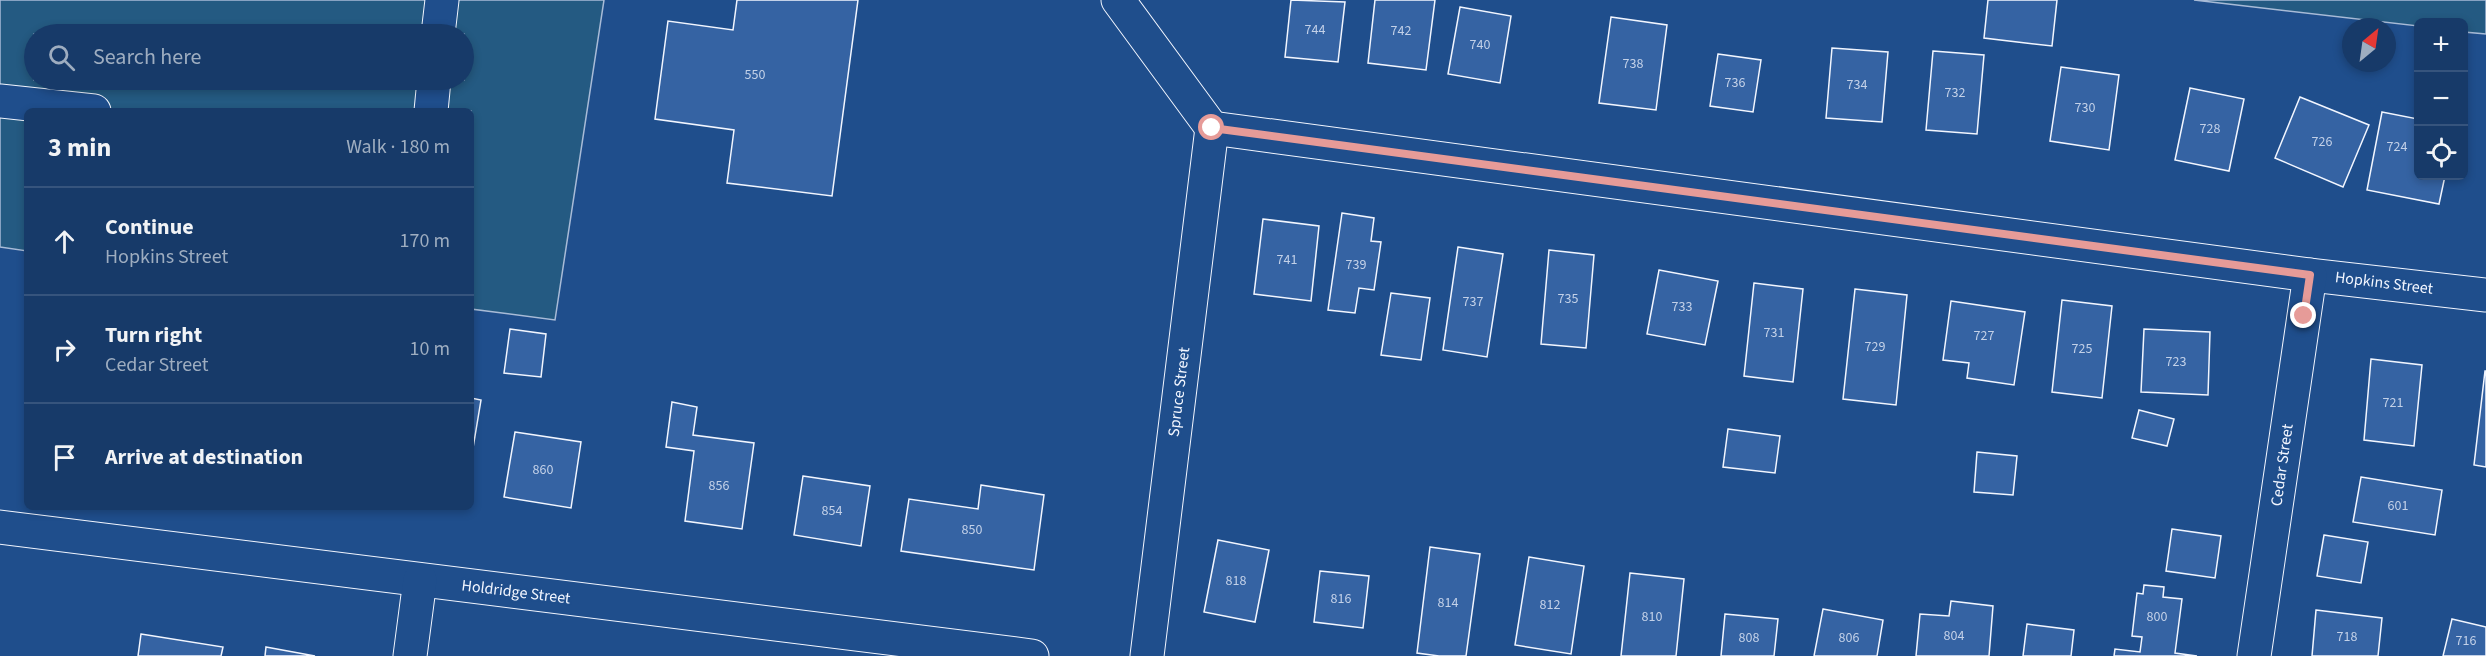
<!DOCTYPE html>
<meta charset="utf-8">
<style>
body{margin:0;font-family:"Source Sans 3",sans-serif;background:#244571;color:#f1f3f6}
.controls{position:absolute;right:18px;top:18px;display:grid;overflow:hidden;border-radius:9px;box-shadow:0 3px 9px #0003}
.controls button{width:54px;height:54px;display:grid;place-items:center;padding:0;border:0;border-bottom:2px solid #36547d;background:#173a69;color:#f1f3f6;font:30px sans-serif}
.compass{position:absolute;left:2342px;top:18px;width:54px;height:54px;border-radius:50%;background:#173a69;box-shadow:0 3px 9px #0003;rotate:29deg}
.stop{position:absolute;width:18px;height:18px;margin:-14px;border:4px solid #e69b98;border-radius:50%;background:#fff}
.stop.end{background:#e69b98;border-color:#fff;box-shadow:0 2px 6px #0008}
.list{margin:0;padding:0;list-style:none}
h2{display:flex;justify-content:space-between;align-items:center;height:78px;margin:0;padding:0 24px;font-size:26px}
h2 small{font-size:20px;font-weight:400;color:#9eadc0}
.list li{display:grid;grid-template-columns:39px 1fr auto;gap:18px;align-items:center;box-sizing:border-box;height:108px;padding:0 24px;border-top:2px solid #36547d}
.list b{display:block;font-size:22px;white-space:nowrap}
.list p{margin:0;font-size:20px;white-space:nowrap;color:#9eadc0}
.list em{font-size:20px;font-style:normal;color:#9eadc0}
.icon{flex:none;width:33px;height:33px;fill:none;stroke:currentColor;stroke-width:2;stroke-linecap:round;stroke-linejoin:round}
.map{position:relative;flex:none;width:2486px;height:656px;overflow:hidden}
.search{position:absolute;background:#173a69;box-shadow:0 3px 9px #0003;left:24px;top:24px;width:450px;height:66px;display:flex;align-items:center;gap:15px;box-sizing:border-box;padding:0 21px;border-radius:33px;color:#9eadc0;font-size:22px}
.panel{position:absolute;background:#173a69;box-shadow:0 3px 9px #0003;left:24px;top:108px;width:450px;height:402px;border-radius:9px}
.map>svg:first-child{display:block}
.green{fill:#245a82;stroke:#a8bbd7;stroke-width:1.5;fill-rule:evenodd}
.building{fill:#3563a3;stroke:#f2f6ff;stroke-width:1.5}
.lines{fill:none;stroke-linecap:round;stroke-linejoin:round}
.minor-casing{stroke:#f2f6ff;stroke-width:35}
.minor{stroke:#1f4e8c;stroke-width:33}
.route{stroke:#e69b98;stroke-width:8}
.labels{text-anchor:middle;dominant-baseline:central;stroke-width:4.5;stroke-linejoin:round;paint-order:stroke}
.number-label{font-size:14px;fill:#c3d1e8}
.street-label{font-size:16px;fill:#f2f6ff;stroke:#1f4e8c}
</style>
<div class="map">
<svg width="2486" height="656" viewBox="0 0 2486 656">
<rect width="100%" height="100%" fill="#1f4e8c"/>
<g class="green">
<path d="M 0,0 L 604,0 L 555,320 L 471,309 L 471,111 L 27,111 L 27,251 L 0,247 ZM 34,34 L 464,34 L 464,80 L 34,80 Z"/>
<path d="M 2194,0 L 2486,0 L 2486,34 L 2464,32 L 2464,22 L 2418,22 L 2418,26 Z"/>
</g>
<g class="building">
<path d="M 737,0 L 858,0 L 832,196 L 727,183 L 734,130 L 655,119 L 668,21 L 733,30 Z"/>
<path d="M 1291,0 L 1345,2 L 1338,62 L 1285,57 Z"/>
<path d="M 1375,0 L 1435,0 L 1426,70 L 1368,63 Z"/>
<path d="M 1988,0 L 2057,0 L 2052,46 L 1984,38 Z"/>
<path d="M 1460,7 L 1511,16 L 1500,83 L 1448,74 Z"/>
<path d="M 1611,17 L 1667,25 L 1656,110 L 1599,103 Z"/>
<path d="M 1832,48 L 1888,52 L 1882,122 L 1826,118 Z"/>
<path d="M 1933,51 L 1984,55 L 1977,134 L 1926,130 Z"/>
<path d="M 1718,54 L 1761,60 L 1753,112 L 1710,106 Z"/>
<path d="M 2061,67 L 2119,75 L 2109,150 L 2050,141 Z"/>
<path d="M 2190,88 L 2244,99 L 2229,171 L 2175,160 Z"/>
<path d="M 2300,97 L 2369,125 L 2343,187 L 2275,158 Z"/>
<path d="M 2382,112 L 2418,119 L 2418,176 L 2445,176 L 2439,204 L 2367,190 Z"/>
<path d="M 1342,213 L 1374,218 L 1371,241 L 1381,242 L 1374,290 L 1359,288 L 1355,313 L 1328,310 Z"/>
<path d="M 1263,219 L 1319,226 L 1311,301 L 1254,294 Z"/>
<path d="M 1458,247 L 1503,254 L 1487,357 L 1443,350 Z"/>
<path d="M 1549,250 L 1594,255 L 1586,348 L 1541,344 Z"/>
<path d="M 1659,270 L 1718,281 L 1705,345 L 1647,334 Z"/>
<path d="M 1754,283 L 1803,289 L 1793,382 L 1744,376 Z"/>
<path d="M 1855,289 L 1907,295 L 1896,405 L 1843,399 Z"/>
<path d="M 1391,293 L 1430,298 L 1421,360 L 1381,355 Z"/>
<path d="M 2062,300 L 2112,306 L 2102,398 L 2052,392 Z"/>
<path d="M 1951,301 L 2025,312 L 2014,385 L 1967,378 L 1969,363 L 1943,360 Z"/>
<path d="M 510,329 L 546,334 L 541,377 L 504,373 Z"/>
<path d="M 2144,329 L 2210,332 L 2208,395 L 2141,392 Z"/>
<path d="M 2371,359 L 2422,365 L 2414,446 L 2364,440 Z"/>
<path d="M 2485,371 L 2486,371 L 2486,467 L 2474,465 Z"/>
<path d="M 471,398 L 481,400 L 471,460 Z"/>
<path d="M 672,402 L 697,407 L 693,435 L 754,443 L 742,529 L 685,521 L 694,451 L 666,447 Z"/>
<path d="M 2139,410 L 2174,419 L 2167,446 L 2132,438 Z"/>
<path d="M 1728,429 L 1780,436 L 1775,473 L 1723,467 Z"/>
<path d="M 515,432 L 581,442 L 571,508 L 504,497 Z"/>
<path d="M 1977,452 L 2017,456 L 2013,495 L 1974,492 Z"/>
<path d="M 803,476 L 870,486 L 861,546 L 794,535 Z"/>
<path d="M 2361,477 L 2442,490 L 2435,535 L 2353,522 Z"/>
<path d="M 981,485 L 1044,495 L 1034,570 L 901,551 L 909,499 L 978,509 Z"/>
<path d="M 2172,529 L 2221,536 L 2215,578 L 2166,571 Z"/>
<path d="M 2324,535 L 2368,542 L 2361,583 L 2317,576 Z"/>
<path d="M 1218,540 L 1269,550 L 1255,622 L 1204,612 Z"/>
<path d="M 1430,547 L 1480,554 L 1466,656 L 1439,656 L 1417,653 Z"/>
<path d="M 1529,557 L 1584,566 L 1571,654 L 1515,645 Z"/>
<path d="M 1320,571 L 1369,576 L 1363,628 L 1314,622 Z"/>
<path d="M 1630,573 L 1684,579 L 1676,656 L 1621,656 Z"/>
<path d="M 2144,585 L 2164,587 L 2163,597 L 2182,599 L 2175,653 L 2197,656 L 2114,656 L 2115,649 L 2140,652 L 2142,637 L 2132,636 L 2137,593 L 2143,594 Z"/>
<path d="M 1951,601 L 1993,606 L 1989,656 L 1916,656 L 1920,614 L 1949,616 Z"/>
<path d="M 1823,609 L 1883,620 L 1877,656 L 1814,656 Z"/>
<path d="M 2316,610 L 2382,618 L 2378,656 L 2312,656 Z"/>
<path d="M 1725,614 L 1778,619 L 1774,656 L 1721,656 Z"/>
<path d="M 2452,619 L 2486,627 L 2486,656 L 2443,656 Z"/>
<path d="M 2027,624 L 2074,630 L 2071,656 L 2023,656 Z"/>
<path d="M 141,634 L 223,647 L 221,656 L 138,656 Z"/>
<path d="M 266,647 L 315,656 L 265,656 Z"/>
</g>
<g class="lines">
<g class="minor-casing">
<g id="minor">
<path d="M 1118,0 L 1212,128"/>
<path d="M 438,34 L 442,0"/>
<path d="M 0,101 L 94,111"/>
<path d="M 431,111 L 434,80"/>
<path d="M 1212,128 L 2310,275 L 2486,295"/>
<path d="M 0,527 L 1032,656"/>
<path d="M 410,656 L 420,580"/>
<path d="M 1147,656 L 1212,128"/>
<path d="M 2254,656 L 2310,275"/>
</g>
</g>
<use href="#minor" class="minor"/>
</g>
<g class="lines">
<path class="route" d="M 1212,128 L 2310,275 L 2304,316"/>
</g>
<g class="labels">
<g class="number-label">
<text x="1315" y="30">744</text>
<text x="1401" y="31">742</text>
<text x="1480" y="45">740</text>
<text x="1633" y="64">738</text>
<text x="755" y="75">550</text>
<text x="1735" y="83">736</text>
<text x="1857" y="85">734</text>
<text x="1955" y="93">732</text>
<text x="2085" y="108">730</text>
<text x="2210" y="129">728</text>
<text x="2322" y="142">726</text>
<text x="2397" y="147">724</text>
<text x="1287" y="260">741</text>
<text x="1356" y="265">739</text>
<text x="1568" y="299">735</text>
<text x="1473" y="302">737</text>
<text x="1682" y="307">733</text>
<text x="1774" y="333">731</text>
<text x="1984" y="336">727</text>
<text x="1875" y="347">729</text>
<text x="2082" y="349">725</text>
<text x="2176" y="362">723</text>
<text x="2393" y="403">721</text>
<text x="543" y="470">860</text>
<text x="719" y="486">856</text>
<text x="2398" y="506">601</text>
<text x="832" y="511">854</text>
<text x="972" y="530">850</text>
<text x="1236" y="581">818</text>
<text x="1341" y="599">816</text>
<text x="1448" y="603">814</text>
<text x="1550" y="605">812</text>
<text x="1652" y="617">810</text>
<text x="2157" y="617">800</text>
<text x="1954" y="636">804</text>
<text x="2347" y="637">718</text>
<text x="1749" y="638">808</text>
<text x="1849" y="638">806</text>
<text x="2466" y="641">716</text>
</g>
<g class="street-label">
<text transform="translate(2384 283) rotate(7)">Hopkins Street</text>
<text transform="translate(1179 392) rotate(-83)">Spruce Street</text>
<text transform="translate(2282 465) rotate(-82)">Cedar Street</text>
<text transform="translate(516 592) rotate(7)">Holdridge Street</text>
</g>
</g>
</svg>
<div class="controls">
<button>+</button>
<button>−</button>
<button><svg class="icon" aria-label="locate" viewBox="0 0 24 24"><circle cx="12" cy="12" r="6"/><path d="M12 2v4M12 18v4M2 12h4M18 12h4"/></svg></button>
</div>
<svg class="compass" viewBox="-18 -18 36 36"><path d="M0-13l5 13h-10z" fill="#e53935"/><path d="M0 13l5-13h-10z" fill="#9eadc0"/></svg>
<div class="stop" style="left:1212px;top:128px"></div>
<div class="stop end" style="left:2304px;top:316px"></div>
<div class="search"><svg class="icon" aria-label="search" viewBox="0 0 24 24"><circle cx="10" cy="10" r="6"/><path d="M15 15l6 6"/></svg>Search here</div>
<section class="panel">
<h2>3 min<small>Walk · 180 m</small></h2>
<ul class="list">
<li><svg class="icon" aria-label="ahead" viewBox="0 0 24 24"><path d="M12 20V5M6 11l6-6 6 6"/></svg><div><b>Continue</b><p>Hopkins Street</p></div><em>170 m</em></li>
<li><svg class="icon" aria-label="right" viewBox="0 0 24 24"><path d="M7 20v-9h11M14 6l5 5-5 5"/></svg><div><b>Turn right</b><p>Cedar Street</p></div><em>10 m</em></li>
<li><svg class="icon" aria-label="arrive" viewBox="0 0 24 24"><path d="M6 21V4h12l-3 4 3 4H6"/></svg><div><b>Arrive at destination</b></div></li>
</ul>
</section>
</div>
